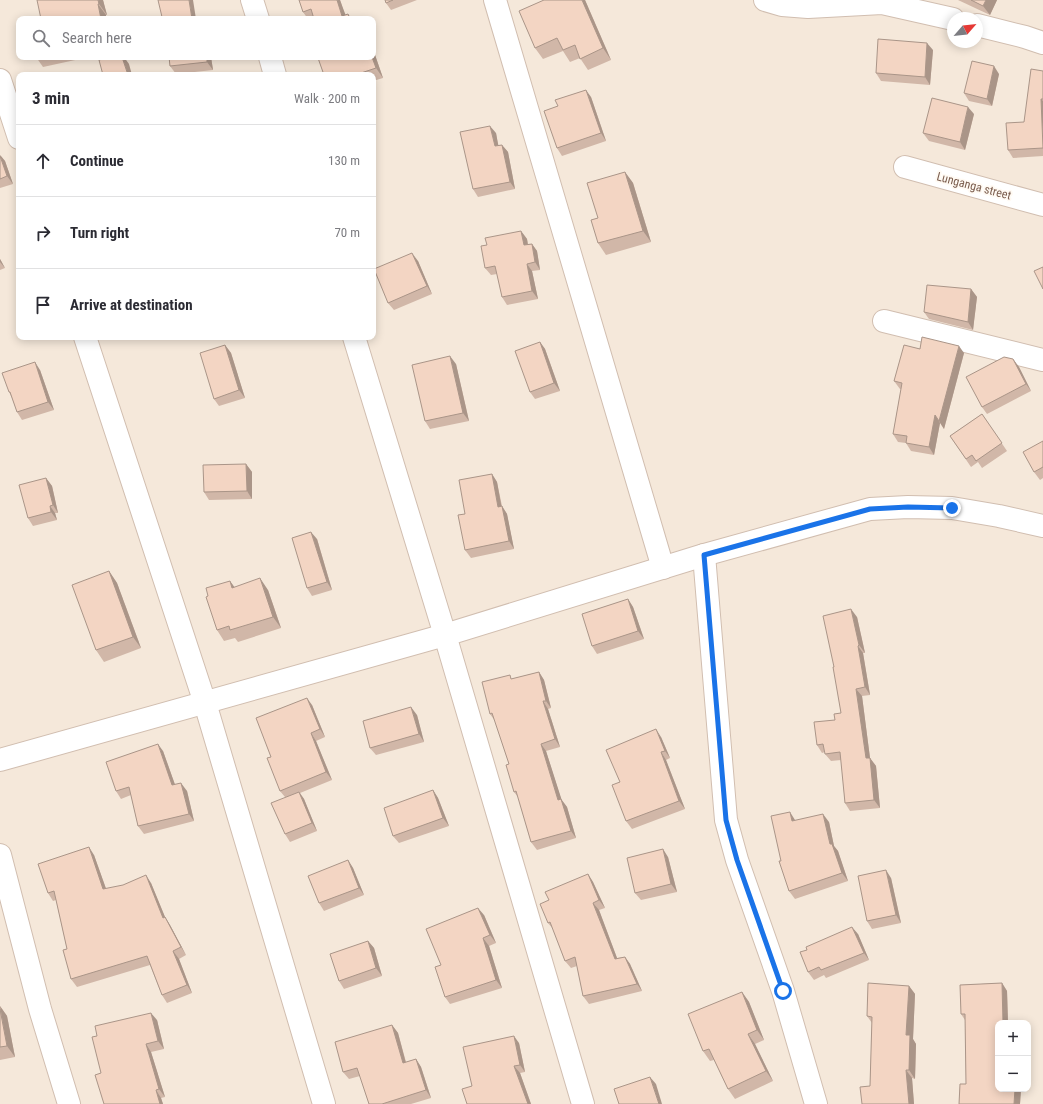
<!DOCTYPE html>
<meta charset="utf-8">
<style>
body{margin:0;font-family:"Roboto Condensed",sans-serif;background:#f2f2f3;color:#2b2b33}
.controls{position:absolute;right:12px;bottom:12px;display:grid;overflow:hidden;border-radius:8px;box-shadow:0 2px 10px #0003}
.controls button{width:36px;height:36px;display:grid;place-items:center;padding:0;border:0;border-bottom:1px solid #e1e1e2;background:#fff;color:#2b2b33;font:20px sans-serif}
.compass{position:absolute;left:947px;top:12px;width:36px;height:36px;border-radius:50%;background:#fff;box-shadow:0 2px 10px #0003;rotate:62deg}
.stop{position:absolute;width:12px;height:12px;margin:-9px;border:3px solid #1a73e8;border-radius:50%;background:#fff}
.stop.end{background:#1a73e8;border-color:#fff;box-shadow:0 1px 4px #0008}
.list{margin:0;padding:0;list-style:none}
h2{display:flex;justify-content:space-between;align-items:center;height:52px;margin:0;padding:0 16px;font-size:17px}
h2 small{font-size:13px;font-weight:400;color:#7c7c81}
.list li{display:grid;grid-template-columns:26px 1fr auto;gap:12px;align-items:center;box-sizing:border-box;height:72px;padding:0 16px;border-top:1px solid #e1e1e2}
.list b{display:block;font-size:15px;white-space:nowrap}
.list em{font-size:13px;font-style:normal;color:#7c7c81}
.icon{flex:none;width:22px;height:22px;fill:none;stroke:currentColor;stroke-width:2;stroke-linecap:round;stroke-linejoin:round}
.map{position:relative;flex:none;width:1043px;height:1104px;overflow:hidden}
.search{position:absolute;background:#fff;box-shadow:0 2px 10px #0003;left:16px;top:16px;width:360px;height:44px;display:flex;align-items:center;gap:10px;box-sizing:border-box;padding:0 14px;border-radius:8px;color:#7c7c81;font-size:15px}
.panel{position:absolute;background:#fff;box-shadow:0 2px 10px #0003;left:16px;top:72px;width:360px;height:268px;border-radius:8px}
.map>svg:first-child{display:block}
.residential{fill:#f5e8da;fill-rule:evenodd}
.lines{fill:none;stroke-linecap:round;stroke-linejoin:round}
.minor-casing{stroke:#d1beb0;stroke-width:24}
.minor{stroke:#fff;stroke-width:22}
.wall{fill:#d1b7a8}
.shaded-wall{fill:#aa9588}
.building{fill:#f3d5c3;stroke:#aa9588}
.route{stroke:#1a73e8;stroke-width:5}
.labels{text-anchor:middle;dominant-baseline:central;stroke-width:3.5;stroke-linejoin:round;paint-order:stroke}
.street-label{font-size:12px;fill:#7a5c4d;stroke:#fffaf3}
</style>
<div class="map">
<svg width="1043" height="1104" viewBox="0 0 1043 1104">
<rect width="100%" height="100%" fill="#fdf6ec"/>
<path class="residential" d="M 0,0 L 1043,0 L 1043,1104 L 0,1104 ZM 953,18 L 977,18 L 977,42 L 953,42 ZM 19,19 L 373,19 L 373,57 L 19,57 ZM 19,75 L 373,75 L 373,337 L 19,337 ZM 998,1023 L 1028,1023 L 1028,1089 L 998,1089 Z"/>
<g class="lines">
<g class="minor-casing">
<g id="minor">
<path d="M 252,0 L 258,19"/>
<path d="M 495,0 L 663,568"/>
<path d="M 765,0 L 782,5 L 808,7 L 882,3 L 953,19"/>
<path d="M 977,25 L 1025,37 L 1043,43"/>
<path d="M 270,57 L 275,75"/>
<path d="M 0,80 L 19,138"/>
<path d="M 905,167 L 1043,205"/>
<path d="M 884,321 L 1043,360"/>
<path d="M 85,337 L 205,703 L 324,1104"/>
<path d="M 354,337 L 445,635 L 583,1104"/>
<path d="M 704,555 L 726,820 L 737,860 L 783,991 L 816,1104"/>
<path d="M 0,760 L 445,635 L 704,555 L 870,509 L 908,507 L 952,508 L 999,516 L 1043,526"/>
<path d="M 0,855 L 40,1009 L 69,1104"/>
</g>
</g>
<use href="#minor" class="minor"/>
</g>
<g class="wall">
<path d="M 103,0 L 107,15 L 41,19 Z"/>
<path d="M 299,0 L 340,0 L 345,15 L 348,14 L 352,19 L 308,19 L 303,12 Z"/>
<path d="M 385,0 L 417,0 L 391,10 L 386,3 Z"/>
<path d="M 585,0 L 611,60 L 588,70 L 580,58 L 570,62 L 563,51 L 543,59 L 535,48 Z"/>
<path d="M 958,0 L 997,0 L 990,15 Z"/>
<path d="M 933,50 L 930,85 L 881,81 L 876,73 Z"/>
<path d="M 374,52 L 383,78 L 373,81 L 373,75 L 324,75 Z"/>
<path d="M 36,57 L 89,57 L 43,67 Z"/>
<path d="M 169,57 L 211,57 L 213,70 L 176,74 L 170,66 Z"/>
<path d="M 1043,71 L 1043,156 L 1013,158 L 1008,150 L 1024,122 Z"/>
<path d="M 999,74 L 992,106 L 969,101 L 964,93 Z"/>
<path d="M 591,97 L 606,141 L 562,156 L 557,148 Z"/>
<path d="M 974,114 L 965,150 L 929,141 L 923,133 Z"/>
<path d="M 496,133 L 498,145 L 502,145 L 508,152 L 515,189 L 478,197 L 473,189 Z"/>
<path d="M 0,155 L 5,161 L 13,184 L 0,188 Z"/>
<path d="M 625,172 L 633,183 L 651,242 L 606,255 L 598,243 L 598,218 Z"/>
<path d="M 521,231 L 527,239 L 528,244 L 532,244 L 537,251 L 540,270 L 532,271 L 538,299 L 507,305 L 502,297 L 497,274 L 491,275 L 485,268 L 487,245 Z"/>
<path d="M 0,259 L 5,268 L 0,270 Z"/>
<path d="M 418,261 L 432,294 L 394,310 L 388,303 Z"/>
<path d="M 971,289 L 977,297 L 973,330 L 929,319 L 924,312 Z"/>
<path d="M 540,342 L 545,349 L 560,391 L 535,399 L 530,392 Z"/>
<path d="M 225,345 L 231,353 L 245,398 L 219,406 L 214,399 Z"/>
<path d="M 920,349 L 964,353 L 944,429 L 940,423 L 934,455 L 911,451 L 906,443 L 898,442 L 893,434 L 901,389 L 900,389 L 894,381 Z"/>
<path d="M 1013,359 L 1019,367 L 1031,391 L 987,414 L 982,407 Z"/>
<path d="M 456,364 L 469,421 L 430,429 L 425,421 Z"/>
<path d="M 40,370 L 54,410 L 22,420 L 17,412 L 12,398 L 9,392 Z"/>
<path d="M 982,414 L 1007,451 L 982,468 L 978,462 L 971,467 L 950,436 Z"/>
<path d="M 1043,441 L 1043,478 L 1040,480 L 1034,472 Z"/>
<path d="M 246,464 L 252,472 L 252,499 L 209,500 L 204,492 Z"/>
<path d="M 492,474 L 497,482 L 502,506 L 507,514 L 514,549 L 471,558 L 465,550 L 465,514 Z"/>
<path d="M 46,478 L 52,486 L 58,513 L 55,513 L 57,520 L 33,526 L 28,518 Z"/>
<path d="M 317,539 L 332,590 L 312,596 L 307,588 Z"/>
<path d="M 109,571 L 117,583 L 141,648 L 104,662 L 96,650 Z"/>
<path d="M 230,581 L 234,587 L 268,590 L 281,628 L 238,642 L 235,638 L 224,641 L 217,630 L 208,596 Z"/>
<path d="M 628,599 L 633,607 L 644,639 L 597,654 L 592,646 Z"/>
<path d="M 857,617 L 865,653 L 863,653 L 870,695 L 862,696 L 870,758 L 876,766 L 880,808 L 850,811 L 845,803 L 841,760 L 831,761 L 825,754 L 825,752 L 822,753 L 817,745 L 835,720 L 841,713 L 834,667 Z"/>
<path d="M 539,672 L 544,680 L 551,708 L 548,709 L 560,747 L 546,751 L 561,799 L 567,807 L 576,838 L 537,850 L 531,842 L 518,797 L 514,792 L 509,764 L 495,721 L 490,714 L 512,679 Z"/>
<path d="M 312,705 L 325,737 L 316,741 L 332,780 L 300,793 L 304,799 L 317,831 L 290,842 L 285,834 L 285,797 L 280,791 L 271,757 Z"/>
<path d="M 417,715 L 424,742 L 376,755 L 370,748 Z"/>
<path d="M 661,737 L 670,758 L 666,760 L 685,809 L 632,829 L 626,821 Z"/>
<path d="M 163,751 L 175,785 L 187,791 L 194,821 L 144,834 L 138,826 L 131,795 L 121,799 L 116,791 Z"/>
<path d="M 433,790 L 438,798 L 449,826 L 399,843 L 393,836 Z"/>
<path d="M 795,820 L 829,822 L 834,846 L 838,851 L 848,881 L 795,899 L 789,891 L 781,861 Z"/>
<path d="M 94,855 L 106,889 L 151,883 L 165,917 L 170,925 L 186,955 L 179,959 L 192,993 L 167,1003 L 162,995 L 150,965 L 77,987 L 71,979 L 67,949 L 56,900 L 53,901 L 48,893 Z"/>
<path d="M 668,857 L 677,892 L 641,900 L 635,893 Z"/>
<path d="M 348,860 L 353,868 L 364,895 L 324,911 L 319,903 Z"/>
<path d="M 588,874 L 593,882 L 605,908 L 599,910 L 617,958 L 625,957 L 630,964 L 642,991 L 589,1004 L 583,996 L 577,966 L 571,968 L 565,961 L 554,930 L 548,923 Z"/>
<path d="M 891,878 L 901,923 L 872,929 L 867,921 Z"/>
<path d="M 484,915 L 496,943 L 489,946 L 502,988 L 450,1004 L 445,997 L 441,965 Z"/>
<path d="M 858,934 L 869,960 L 826,978 L 824,975 L 814,980 L 808,972 Z"/>
<path d="M 368,941 L 374,948 L 382,976 L 344,989 L 339,981 Z"/>
<path d="M 1002,983 L 1007,991 L 1008,1023 L 998,1023 L 998,1089 L 1021,1089 L 1020,1104 L 959,1104 L 960,1084 L 966,1084 L 965,1020 L 961,1014 L 960,985 Z"/>
<path d="M 909,986 L 915,994 L 913,1039 L 916,1044 L 915,1079 L 912,1078 L 914,1104 L 862,1104 L 870,1086 L 872,1023 L 867,1016 Z"/>
<path d="M 742,992 L 749,1002 L 764,1040 L 755,1044 L 773,1081 L 735,1099 L 728,1089 L 714,1060 L 710,1061 L 703,1051 Z"/>
<path d="M 0,1006 L 7,1016 L 15,1057 L 0,1060 Z"/>
<path d="M 157,1020 L 164,1049 L 151,1052 L 165,1097 L 161,1098 L 163,1104 L 104,1104 L 101,1073 Z"/>
<path d="M 392,1025 L 398,1033 L 406,1062 L 416,1059 L 421,1067 L 431,1098 L 411,1104 L 369,1104 L 360,1076 L 349,1079 L 343,1072 Z"/>
<path d="M 519,1043 L 525,1072 L 520,1073 L 531,1104 L 467,1104 L 472,1086 Z"/>
</g>
<g class="shaded-wall">
<path d="M 98,0 L 103,0 L 107,15 L 99,4 Z"/>
<path d="M 189,0 L 193,0 L 196,19 L 192,19 Z"/>
<path d="M 337,0 L 340,0 L 347,19 L 342,16 Z"/>
<path d="M 582,0 L 585,0 L 611,60 L 603,48 Z"/>
<path d="M 986,0 L 997,0 L 990,15 L 983,6 Z"/>
<path d="M 98,4 L 106,15 L 106,19 L 101,19 Z"/>
<path d="M 927,43 L 933,50 L 930,85 L 925,77 Z"/>
<path d="M 373,50 L 374,52 L 383,78 L 376,68 L 372,57 L 373,57 Z"/>
<path d="M 122,57 L 124,57 L 129,64 L 132,75 L 128,75 Z"/>
<path d="M 207,57 L 211,57 L 213,70 L 207,62 Z"/>
<path d="M 994,66 L 999,74 L 992,106 L 987,99 Z"/>
<path d="M 586,90 L 591,97 L 606,141 L 601,133 Z"/>
<path d="M 1041,99 L 1043,101 L 1043,142 Z"/>
<path d="M 968,107 L 974,114 L 965,150 L 960,142 Z"/>
<path d="M 490,126 L 496,133 L 500,154 L 495,146 Z"/>
<path d="M 502,145 L 508,152 L 515,189 L 510,182 Z"/>
<path d="M 0,155 L 5,161 L 13,184 L 7,176 Z"/>
<path d="M 625,172 L 633,183 L 651,242 L 643,231 Z"/>
<path d="M 521,231 L 527,239 L 529,253 L 524,245 Z"/>
<path d="M 532,244 L 537,251 L 540,270 L 535,262 Z"/>
<path d="M 412,253 L 418,261 L 432,294 L 427,286 Z"/>
<path d="M 0,259 L 5,268 L 0,262 Z"/>
<path d="M 527,264 L 532,271 L 538,299 L 532,291 Z"/>
<path d="M 971,289 L 977,297 L 973,330 L 968,322 Z"/>
<path d="M 540,342 L 545,349 L 560,391 L 554,383 Z"/>
<path d="M 225,345 L 231,353 L 245,398 L 239,390 Z"/>
<path d="M 959,346 L 964,353 L 944,429 L 939,421 Z"/>
<path d="M 450,356 L 456,364 L 469,421 L 463,413 Z"/>
<path d="M 1013,359 L 1019,367 L 1031,391 L 1026,384 Z"/>
<path d="M 35,362 L 40,370 L 54,410 L 48,402 Z"/>
<path d="M 935,415 L 940,423 L 934,455 L 929,447 Z"/>
<path d="M 246,464 L 252,472 L 252,499 L 247,491 Z"/>
<path d="M 492,474 L 497,482 L 503,515 L 498,507 Z"/>
<path d="M 46,478 L 52,486 L 58,513 L 53,505 Z"/>
<path d="M 50,506 L 55,513 L 57,520 L 51,512 Z"/>
<path d="M 502,506 L 507,514 L 514,549 L 509,541 Z"/>
<path d="M 311,532 L 317,539 L 332,590 L 327,582 Z"/>
<path d="M 109,571 L 117,583 L 141,648 L 133,637 Z"/>
<path d="M 260,578 L 268,590 L 281,628 L 273,617 Z"/>
<path d="M 230,581 L 238,592 L 232,588 Z"/>
<path d="M 628,599 L 633,607 L 644,639 L 638,631 Z"/>
<path d="M 851,609 L 857,617 L 865,653 L 859,645 Z"/>
<path d="M 858,646 L 863,653 L 870,695 L 865,687 Z"/>
<path d="M 539,672 L 544,680 L 551,708 L 546,701 Z"/>
<path d="M 856,689 L 862,696 L 870,758 L 876,766 L 880,808 L 874,800 L 866,758 Z"/>
<path d="M 307,698 L 312,705 L 325,737 L 320,729 Z"/>
<path d="M 543,701 L 548,709 L 560,747 L 555,739 Z"/>
<path d="M 411,707 L 417,715 L 424,742 L 419,734 Z"/>
<path d="M 656,729 L 661,737 L 670,758 L 665,751 Z"/>
<path d="M 311,733 L 316,741 L 332,780 L 326,772 Z"/>
<path d="M 158,744 L 163,751 L 178,793 L 172,785 Z"/>
<path d="M 541,744 L 546,751 L 564,807 L 561,799 L 567,807 L 576,838 L 571,831 L 558,800 Z"/>
<path d="M 661,752 L 666,760 L 685,809 L 679,801 Z"/>
<path d="M 181,783 L 187,791 L 194,821 L 189,814 Z"/>
<path d="M 433,790 L 438,798 L 449,826 L 443,818 Z"/>
<path d="M 299,792 L 304,799 L 317,831 L 312,823 Z"/>
<path d="M 790,812 L 795,820 L 797,829 L 792,821 Z"/>
<path d="M 823,814 L 829,822 L 834,846 L 838,851 L 848,881 L 842,873 L 830,844 Z"/>
<path d="M 89,847 L 94,855 L 109,897 L 103,889 Z"/>
<path d="M 663,849 L 668,857 L 677,892 L 671,884 Z"/>
<path d="M 348,860 L 353,868 L 364,895 L 359,888 Z"/>
<path d="M 886,870 L 891,878 L 901,923 L 896,915 Z"/>
<path d="M 588,874 L 593,882 L 605,908 L 599,900 Z"/>
<path d="M 146,875 L 151,883 L 165,917 L 170,925 L 186,955 L 181,947 L 163,918 Z"/>
<path d="M 593,903 L 599,910 L 620,966 L 615,959 Z"/>
<path d="M 478,908 L 484,915 L 496,943 L 490,935 Z"/>
<path d="M 852,927 L 858,934 L 869,960 L 864,953 Z"/>
<path d="M 483,938 L 489,946 L 502,988 L 496,980 Z"/>
<path d="M 368,941 L 374,948 L 382,976 L 376,968 Z"/>
<path d="M 173,951 L 179,959 L 192,993 L 187,985 Z"/>
<path d="M 625,957 L 630,964 L 642,991 L 637,984 Z"/>
<path d="M 1002,983 L 1007,991 L 1008,1023 L 1003,1023 Z"/>
<path d="M 909,986 L 915,994 L 913,1039 L 916,1044 L 915,1079 L 909,1070 L 906,1035 Z"/>
<path d="M 742,992 L 749,1002 L 764,1040 L 757,1030 Z"/>
<path d="M 0,1006 L 7,1016 L 15,1057 L 7,1046 Z"/>
<path d="M 151,1013 L 157,1020 L 164,1049 L 158,1041 Z"/>
<path d="M 392,1025 L 398,1033 L 408,1071 L 403,1063 Z"/>
<path d="M 748,1034 L 755,1044 L 773,1081 L 766,1071 Z"/>
<path d="M 514,1036 L 519,1043 L 525,1072 L 520,1065 Z"/>
<path d="M 146,1044 L 151,1052 L 165,1097 L 159,1089 Z"/>
<path d="M 416,1059 L 421,1067 L 431,1098 L 426,1090 Z"/>
<path d="M 514,1066 L 520,1073 L 531,1104 L 528,1104 Z"/>
<path d="M 906,1070 L 912,1078 L 914,1104 L 909,1104 Z"/>
<path d="M 650,1077 L 656,1084 L 662,1104 L 659,1104 Z"/>
<path d="M 1015,1089 L 1021,1089 L 1020,1104 L 1014,1104 Z"/>
<path d="M 156,1090 L 161,1098 L 163,1104 L 160,1104 Z"/>
</g>
<g class="building">
<path d="M 37,0 L 98,0 L 99,4 L 98,4 L 101,19 L 41,19 Z"/>
<path d="M 158,0 L 189,0 L 192,19 L 159,19 L 159,17 L 162,17 Z"/>
<path d="M 299,0 L 337,0 L 342,16 L 348,14 L 350,19 L 314,19 L 311,9 L 303,12 Z"/>
<path d="M 385,0 L 393,0 L 386,3 Z"/>
<path d="M 544,0 L 582,0 L 603,48 L 580,59 L 575,45 L 563,50 L 557,38 L 535,48 L 519,11 Z"/>
<path d="M 971,0 L 986,0 L 983,6 Z"/>
<path d="M 878,39 L 927,43 L 925,77 L 876,73 Z"/>
<path d="M 110,57 L 122,57 L 128,75 L 103,75 L 99,60 Z"/>
<path d="M 169,57 L 207,57 L 207,62 L 170,66 Z"/>
<path d="M 321,57 L 372,57 L 376,68 L 355,75 L 324,75 L 318,58 Z"/>
<path d="M 972,61 L 994,66 L 987,99 L 964,93 Z"/>
<path d="M 1031,69 L 1043,71 L 1043,99 L 1041,99 L 1043,148 L 1008,150 L 1006,123 L 1024,122 Z"/>
<path d="M 586,90 L 601,133 L 557,148 L 544,111 L 558,106 L 555,100 Z"/>
<path d="M 932,98 L 968,107 L 960,142 L 923,133 Z"/>
<path d="M 490,126 L 495,146 L 502,145 L 510,182 L 473,189 L 460,132 Z"/>
<path d="M 0,156 L 7,176 L 0,179 Z"/>
<path d="M 625,172 L 643,231 L 598,243 L 591,220 L 598,218 L 587,183 Z"/>
<path d="M 521,231 L 524,245 L 532,244 L 535,262 L 527,264 L 532,291 L 502,297 L 495,266 L 485,268 L 481,246 L 487,245 L 485,238 Z"/>
<path d="M 412,253 L 427,286 L 388,303 L 374,269 Z"/>
<path d="M 1043,267 L 1043,289 L 1034,271 Z"/>
<path d="M 927,285 L 971,289 L 968,322 L 924,312 Z"/>
<path d="M 922,337 L 959,346 L 939,421 L 935,415 L 929,447 L 906,443 L 907,436 L 893,434 L 902,383 L 894,381 L 904,345 L 920,349 Z"/>
<path d="M 540,342 L 554,383 L 530,392 L 515,351 Z"/>
<path d="M 225,345 L 239,390 L 214,399 L 200,353 Z"/>
<path d="M 450,356 L 463,413 L 425,421 L 412,365 Z"/>
<path d="M 1004,357 L 1013,359 L 1026,384 L 982,407 L 966,377 Z"/>
<path d="M 35,362 L 48,402 L 17,412 L 10,392 L 9,392 L 2,373 Z"/>
<path d="M 982,414 L 1002,443 L 976,461 L 972,455 L 966,459 L 950,436 Z"/>
<path d="M 1043,441 L 1043,467 L 1034,472 L 1023,452 Z"/>
<path d="M 246,464 L 247,491 L 204,492 L 203,465 Z"/>
<path d="M 492,474 L 498,507 L 502,506 L 509,541 L 465,550 L 458,515 L 465,514 L 459,480 Z"/>
<path d="M 46,478 L 53,505 L 50,506 L 51,512 L 28,518 L 19,485 Z"/>
<path d="M 311,532 L 327,582 L 307,588 L 292,538 Z"/>
<path d="M 109,571 L 133,637 L 96,650 L 72,585 Z"/>
<path d="M 260,578 L 273,617 L 230,630 L 229,626 L 217,630 L 206,597 L 208,596 L 206,588 L 230,581 L 232,588 Z"/>
<path d="M 628,599 L 638,631 L 592,646 L 582,614 Z"/>
<path d="M 851,609 L 859,645 L 858,646 L 865,687 L 856,689 L 866,758 L 870,758 L 874,800 L 845,803 L 840,752 L 825,754 L 823,744 L 817,745 L 814,722 L 835,720 L 834,714 L 841,713 L 833,667 L 834,667 L 823,616 Z"/>
<path d="M 539,672 L 546,701 L 543,701 L 555,739 L 541,744 L 558,800 L 561,799 L 571,831 L 531,842 L 516,791 L 514,792 L 506,765 L 509,764 L 492,713 L 490,714 L 482,682 L 510,675 L 511,679 Z"/>
<path d="M 307,698 L 320,729 L 311,733 L 326,772 L 280,791 L 267,758 L 271,757 L 256,718 Z"/>
<path d="M 411,707 L 419,734 L 370,748 L 363,721 Z"/>
<path d="M 656,729 L 665,751 L 661,752 L 679,801 L 626,821 L 612,785 L 620,782 L 606,750 Z"/>
<path d="M 158,744 L 172,785 L 181,783 L 189,814 L 138,826 L 129,787 L 116,791 L 106,762 Z"/>
<path d="M 433,790 L 443,818 L 393,836 L 384,808 Z"/>
<path d="M 299,792 L 312,823 L 285,834 L 271,803 Z"/>
<path d="M 790,812 L 792,821 L 823,814 L 830,844 L 832,844 L 842,873 L 789,891 L 779,861 L 781,861 L 771,816 Z"/>
<path d="M 89,847 L 103,889 L 123,885 L 146,875 L 163,918 L 165,917 L 181,947 L 173,951 L 187,985 L 162,995 L 147,956 L 71,979 L 63,950 L 67,949 L 54,891 L 48,893 L 38,864 Z"/>
<path d="M 663,849 L 671,884 L 635,893 L 627,858 Z"/>
<path d="M 348,860 L 359,888 L 319,903 L 308,876 Z"/>
<path d="M 886,870 L 896,915 L 867,921 L 858,876 Z"/>
<path d="M 588,874 L 599,900 L 593,903 L 615,959 L 625,957 L 637,984 L 583,996 L 575,957 L 565,961 L 550,922 L 548,923 L 540,904 L 549,900 L 545,892 Z"/>
<path d="M 478,908 L 490,935 L 483,938 L 496,980 L 445,997 L 435,967 L 441,965 L 426,929 Z"/>
<path d="M 852,927 L 864,953 L 821,970 L 819,967 L 808,972 L 800,952 L 807,950 L 806,947 Z"/>
<path d="M 368,941 L 376,968 L 339,981 L 330,954 Z"/>
<path d="M 868,983 L 909,986 L 906,1035 L 910,1035 L 909,1070 L 906,1070 L 909,1104 L 862,1104 L 860,1087 L 870,1086 L 872,1017 L 867,1016 Z"/>
<path d="M 1002,983 L 1003,1023 L 998,1023 L 998,1089 L 1015,1089 L 1014,1104 L 959,1104 L 960,1084 L 966,1084 L 965,1014 L 961,1014 L 960,985 Z"/>
<path d="M 742,992 L 757,1030 L 748,1034 L 766,1071 L 728,1089 L 709,1049 L 703,1051 L 688,1014 Z"/>
<path d="M 0,1009 L 7,1046 L 0,1047 Z"/>
<path d="M 151,1013 L 158,1041 L 146,1044 L 159,1089 L 156,1090 L 160,1104 L 104,1104 L 95,1075 L 101,1073 L 92,1037 L 97,1036 L 95,1026 Z"/>
<path d="M 392,1025 L 403,1063 L 416,1059 L 426,1090 L 382,1104 L 369,1104 L 357,1068 L 343,1072 L 335,1042 Z"/>
<path d="M 514,1036 L 520,1065 L 514,1066 L 528,1104 L 467,1104 L 462,1089 L 472,1086 L 463,1047 Z"/>
<path d="M 650,1077 L 659,1104 L 619,1104 L 614,1089 Z"/>
</g>
<g class="lines">
<path class="route" d="M 783,991 L 737,860 L 726,820 L 704,555 L 870,509 L 908,507 L 952,508"/>
</g>
<g class="labels">
<g class="street-label">
<text transform="translate(974 186) rotate(15)">Lunganga street</text>
</g>
</g>
</svg>
<div class="controls">
<button>+</button>
<button>−</button>
</div>
<svg class="compass" viewBox="-18 -18 36 36"><path d="M0-13l5 13h-10z" fill="#e53935"/><path d="M0 13l5-13h-10z" fill="#7c7c81"/></svg>
<div class="stop" style="left:783px;top:991px"></div>
<div class="stop end" style="left:952px;top:508px"></div>
<div class="search"><svg class="icon" aria-label="search" viewBox="0 0 24 24"><circle cx="10" cy="10" r="6"/><path d="M15 15l6 6"/></svg>Search here</div>
<section class="panel">
<h2>3 min<small>Walk · 200 m</small></h2>
<ul class="list">
<li><svg class="icon" aria-label="ahead" viewBox="0 0 24 24"><path d="M12 20V5M6 11l6-6 6 6"/></svg><div><b>Continue</b></div><em>130 m</em></li>
<li><svg class="icon" aria-label="right" viewBox="0 0 24 24"><path d="M7 20v-9h11M14 6l5 5-5 5"/></svg><div><b>Turn right</b></div><em>70 m</em></li>
<li><svg class="icon" aria-label="arrive" viewBox="0 0 24 24"><path d="M6 21V4h12l-3 4 3 4H6"/></svg><div><b>Arrive at destination</b></div></li>
</ul>
</section>
</div>
